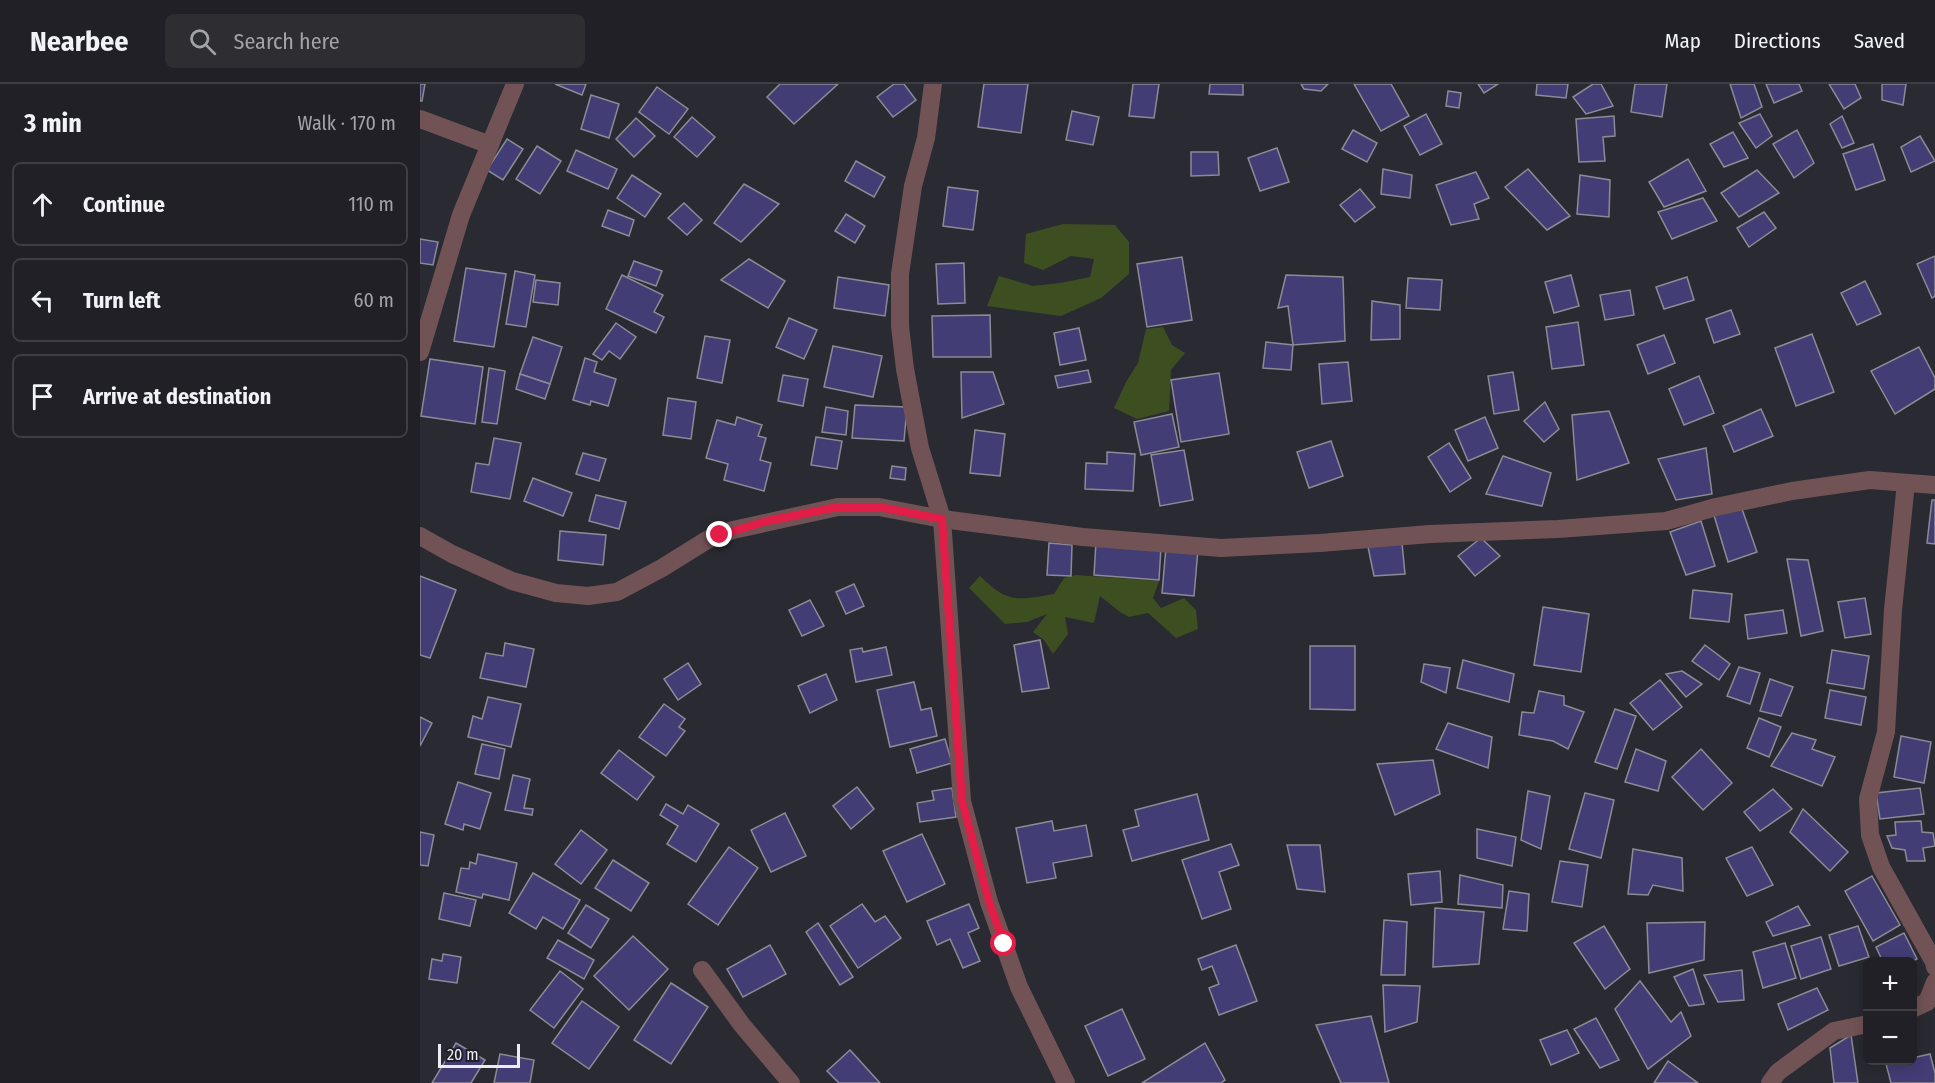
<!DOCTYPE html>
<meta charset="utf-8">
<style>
body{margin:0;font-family:"Fira Sans Condensed",sans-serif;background:#2d2d32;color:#f1f3f6}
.controls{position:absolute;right:18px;bottom:18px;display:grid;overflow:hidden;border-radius:9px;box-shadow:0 3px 15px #0003}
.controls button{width:54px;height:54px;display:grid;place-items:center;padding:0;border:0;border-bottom:2px solid #3d3e43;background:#202026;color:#f1f3f6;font:30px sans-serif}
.scale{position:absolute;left:18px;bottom:15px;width:82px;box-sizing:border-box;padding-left:6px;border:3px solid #ececf2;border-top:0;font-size:16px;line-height:21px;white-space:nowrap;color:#ececf2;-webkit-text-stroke:4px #202028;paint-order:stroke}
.stop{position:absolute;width:18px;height:18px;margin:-14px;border:4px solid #e11d48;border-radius:50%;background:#fff}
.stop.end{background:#e11d48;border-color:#fff;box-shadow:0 2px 6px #0008}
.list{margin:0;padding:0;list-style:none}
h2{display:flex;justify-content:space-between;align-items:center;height:78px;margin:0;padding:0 24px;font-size:26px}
h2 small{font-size:20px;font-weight:400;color:#a2a3a7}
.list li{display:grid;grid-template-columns:39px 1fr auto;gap:18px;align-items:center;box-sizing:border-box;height:84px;margin:0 12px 12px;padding:0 12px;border:2px solid #3d3e43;border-radius:9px}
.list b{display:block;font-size:22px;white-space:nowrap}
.list em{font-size:20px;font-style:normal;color:#a2a3a7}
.icon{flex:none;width:33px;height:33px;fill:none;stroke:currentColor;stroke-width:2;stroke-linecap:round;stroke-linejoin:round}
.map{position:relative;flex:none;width:1515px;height:999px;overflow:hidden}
header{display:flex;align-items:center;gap:36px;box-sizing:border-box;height:84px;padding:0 30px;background:#202026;border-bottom:2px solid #3d3e43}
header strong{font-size:28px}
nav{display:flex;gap:33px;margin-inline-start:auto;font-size:21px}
.search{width:420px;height:54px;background:#2d2d32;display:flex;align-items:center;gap:15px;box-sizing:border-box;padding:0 21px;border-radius:9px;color:#a2a3a7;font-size:22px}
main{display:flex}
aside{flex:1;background:#202026}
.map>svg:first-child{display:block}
.green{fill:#3d4f20}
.building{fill:#433d76;stroke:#8b8b95;stroke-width:1.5}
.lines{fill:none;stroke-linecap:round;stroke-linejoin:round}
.minor{stroke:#725355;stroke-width:18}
.route{stroke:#e11d48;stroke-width:8}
</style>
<header>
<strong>Nearbee</strong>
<div class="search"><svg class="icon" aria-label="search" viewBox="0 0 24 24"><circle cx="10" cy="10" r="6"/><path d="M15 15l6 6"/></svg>Search here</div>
<nav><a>Map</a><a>Directions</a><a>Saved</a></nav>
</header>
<main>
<aside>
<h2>3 min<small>Walk · 170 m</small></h2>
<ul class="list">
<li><svg class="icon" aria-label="ahead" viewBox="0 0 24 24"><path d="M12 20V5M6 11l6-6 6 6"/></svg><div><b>Continue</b></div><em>110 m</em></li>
<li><svg class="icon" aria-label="left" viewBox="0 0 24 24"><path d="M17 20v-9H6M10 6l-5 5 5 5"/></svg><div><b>Turn left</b></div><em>60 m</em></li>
<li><svg class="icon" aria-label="arrive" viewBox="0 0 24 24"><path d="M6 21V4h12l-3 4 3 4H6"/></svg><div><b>Arrive at destination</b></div></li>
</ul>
</aside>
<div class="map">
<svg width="1515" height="999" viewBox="0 0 1515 999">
<rect width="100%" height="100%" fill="#2a2a32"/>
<g class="green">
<path d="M 643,140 L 695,141 L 709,158 L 709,190 L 681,214 L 641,232 L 567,222 L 579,192 L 613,202 L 640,199 L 670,193 L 674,175 L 651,172 L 623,186 L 604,179 L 606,150 Z"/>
<path d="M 743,243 L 752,261 L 765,269 L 751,286 L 749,327 L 717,335 L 694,324 L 706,298 L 718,279 L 726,245 Z"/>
<path d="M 656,491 L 739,497 L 733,514 L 741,524 L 764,514 L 776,526 L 778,545 L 756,554 L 728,529 L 709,533 L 700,528 L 680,512 L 674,539 L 645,533 L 648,550 L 633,570 L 624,556 L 613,548 L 627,530 L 607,538 L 585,540 L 549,504 L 560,492 C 588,520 598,516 634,510 L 644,494 Z"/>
</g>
<g class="building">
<path d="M 0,0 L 5,0 L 2,17 L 0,17 Z"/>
<path d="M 135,0 L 166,0 L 162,11 Z"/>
<path d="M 360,0 L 418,0 L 374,40 L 347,13 Z"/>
<path d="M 474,0 L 484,0 L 496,16 L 473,33 L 457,13 Z"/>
<path d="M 564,0 L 608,0 L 601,49 L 558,43 Z"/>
<path d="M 713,0 L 739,0 L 734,34 L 709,32 Z"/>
<path d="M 790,0 L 823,0 L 823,11 L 789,10 Z"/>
<path d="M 881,0 L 908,0 L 901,7 L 884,5 Z"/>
<path d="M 934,0 L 971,0 L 989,32 L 961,47 Z"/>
<path d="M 1058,0 L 1078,0 L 1064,9 Z"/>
<path d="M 1117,0 L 1148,0 L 1146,14 L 1116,11 Z"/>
<path d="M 1173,0 L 1181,0 L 1193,22 L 1166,30 L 1153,13 Z"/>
<path d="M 1215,0 L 1247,0 L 1242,33 L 1211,28 Z"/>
<path d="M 1310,0 L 1334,0 L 1342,23 L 1321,34 Z"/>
<path d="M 1346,0 L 1379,0 L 1382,7 L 1354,19 Z"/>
<path d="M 1409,0 L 1435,0 L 1441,14 L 1424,25 Z"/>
<path d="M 1462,0 L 1486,0 L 1483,21 L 1462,16 Z"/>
<path d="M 237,3 L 268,25 L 249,50 L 219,28 Z"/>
<path d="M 1028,7 L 1041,9 L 1039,24 L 1026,22 Z"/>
<path d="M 171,11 L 199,20 L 189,54 L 161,45 Z"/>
<path d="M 652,27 L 679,33 L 673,61 L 646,56 Z"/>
<path d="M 1006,30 L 1022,60 L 1000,71 L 984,42 Z"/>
<path d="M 1340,30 L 1352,52 L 1336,64 L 1319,39 Z"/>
<path d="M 1194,32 L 1195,52 L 1183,53 L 1185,77 L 1159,78 L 1156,35 Z"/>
<path d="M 1422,32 L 1434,59 L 1422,64 L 1410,40 Z"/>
<path d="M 272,33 L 295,53 L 277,73 L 254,53 Z"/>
<path d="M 216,34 L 235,52 L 214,73 L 196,55 Z"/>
<path d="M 933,46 L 957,59 L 947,78 L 922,65 Z"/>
<path d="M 1377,46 L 1394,79 L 1374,94 L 1353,60 Z"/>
<path d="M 1313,48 L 1328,74 L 1304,83 L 1290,60 Z"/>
<path d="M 1500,52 L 1515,77 L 1491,88 L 1481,63 Z"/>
<path d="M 87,55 L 103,65 L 83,96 L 67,86 Z"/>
<path d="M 1453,60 L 1465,96 L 1436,106 L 1423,70 Z"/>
<path d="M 117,62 L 141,77 L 120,110 L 96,95 Z"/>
<path d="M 857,64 L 869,98 L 840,107 L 828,74 Z"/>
<path d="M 156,66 L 197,85 L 188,105 L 147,87 Z"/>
<path d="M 771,68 L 798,68 L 799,91 L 771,92 Z"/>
<path d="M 1268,75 L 1286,107 L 1244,123 L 1229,98 Z"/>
<path d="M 436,77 L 465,93 L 454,113 L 425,97 Z"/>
<path d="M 963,85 L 992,91 L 990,114 L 961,110 Z"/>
<path d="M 1108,85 L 1150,132 L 1127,146 L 1085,103 Z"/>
<path d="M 1337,86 L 1359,109 L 1319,133 L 1301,109 Z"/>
<path d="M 1056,88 L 1069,114 L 1054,120 L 1059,135 L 1031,141 L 1016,101 Z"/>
<path d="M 212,91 L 241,110 L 225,133 L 197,114 Z"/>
<path d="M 1160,91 L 1190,96 L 1189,133 L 1157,130 Z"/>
<path d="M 324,100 L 359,120 L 321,158 L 294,139 Z"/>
<path d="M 528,103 L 558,107 L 553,146 L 523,142 Z"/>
<path d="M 940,105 L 955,123 L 935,138 L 920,121 Z"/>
<path d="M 1283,114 L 1297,137 L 1252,155 L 1238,128 Z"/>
<path d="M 264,119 L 282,136 L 267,151 L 248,134 Z"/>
<path d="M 188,126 L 214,136 L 209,152 L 182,142 Z"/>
<path d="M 1344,128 L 1356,144 L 1329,163 L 1317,144 Z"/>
<path d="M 426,130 L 445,142 L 435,159 L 415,147 Z"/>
<path d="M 0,155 L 18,158 L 13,181 L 0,179 Z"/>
<path d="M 1515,172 L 1515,212 L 1512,214 L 1497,180 Z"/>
<path d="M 762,173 L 772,236 L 727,243 L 717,180 Z"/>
<path d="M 329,175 L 365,197 L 348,224 L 301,196 Z"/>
<path d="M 214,177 L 242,187 L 236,202 L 208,192 Z"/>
<path d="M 544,179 L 545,219 L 518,220 L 516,180 Z"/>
<path d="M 46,184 L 86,190 L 74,263 L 34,257 Z"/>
<path d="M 95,187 L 115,191 L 106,243 L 86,240 Z"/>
<path d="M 202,191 L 243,211 L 234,228 L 244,233 L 236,249 L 186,225 Z"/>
<path d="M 866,191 L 923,193 L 925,257 L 873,261 L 868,222 L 858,224 Z"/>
<path d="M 1151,191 L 1159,222 L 1134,229 L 1125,198 Z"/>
<path d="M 418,193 L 469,201 L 465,232 L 414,224 Z"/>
<path d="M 1267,193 L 1274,216 L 1244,225 L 1236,203 Z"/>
<path d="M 988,194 L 1022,196 L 1020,226 L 986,224 Z"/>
<path d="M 116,196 L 140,199 L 138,221 L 113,218 Z"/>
<path d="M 1445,197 L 1461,230 L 1437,241 L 1421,209 Z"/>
<path d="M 1210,206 L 1214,231 L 1185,236 L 1180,211 Z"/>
<path d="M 952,217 L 980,221 L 980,255 L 951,256 Z"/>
<path d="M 1311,226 L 1320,250 L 1294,259 L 1286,235 Z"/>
<path d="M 570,231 L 571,273 L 513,273 L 512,232 Z"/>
<path d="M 369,234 L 397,246 L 384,275 L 356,263 Z"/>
<path d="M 1158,238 L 1164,281 L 1132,285 L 1126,243 Z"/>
<path d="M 196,239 L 216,253 L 200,275 L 189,267 L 182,276 L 173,270 Z"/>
<path d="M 659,244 L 666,276 L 640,281 L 634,249 Z"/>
<path d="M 1392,250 L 1414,308 L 1376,322 L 1355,264 Z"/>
<path d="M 1244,251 L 1255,279 L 1228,290 L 1217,261 Z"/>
<path d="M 285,252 L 310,256 L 302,299 L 277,294 Z"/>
<path d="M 113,253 L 142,263 L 130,300 L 100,290 Z"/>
<path d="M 846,258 L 873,261 L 871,286 L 843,284 Z"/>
<path d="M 413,262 L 462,272 L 453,313 L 404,303 Z"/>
<path d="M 1499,263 L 1515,294 L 1515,305 L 1475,330 L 1451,287 Z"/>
<path d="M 165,274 L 177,278 L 174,288 L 196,295 L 188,322 L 171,317 L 170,321 L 153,316 Z"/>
<path d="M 10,275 L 63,283 L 55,340 L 1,332 Z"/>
<path d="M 928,278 L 932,317 L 902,320 L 899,280 Z"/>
<path d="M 69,284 L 85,287 L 77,340 L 62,338 Z"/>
<path d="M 668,286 L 671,298 L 638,304 L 635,292 Z"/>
<path d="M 541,288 L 573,288 L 584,320 L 542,334 Z"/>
<path d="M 1093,288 L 1099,326 L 1074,330 L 1068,292 Z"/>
<path d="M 799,289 L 809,350 L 761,358 L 751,296 Z"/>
<path d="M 100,290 L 130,300 L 125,315 L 96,305 Z"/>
<path d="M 363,291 L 388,295 L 383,322 L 358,317 Z"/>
<path d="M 1279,292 L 1294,329 L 1264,341 L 1249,305 Z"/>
<path d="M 248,314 L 276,318 L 271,355 L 243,351 Z"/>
<path d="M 1125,318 L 1139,345 L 1124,358 L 1104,337 Z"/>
<path d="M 435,321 L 487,323 L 484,357 L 432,354 Z"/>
<path d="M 406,323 L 428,327 L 426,351 L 402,348 Z"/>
<path d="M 1341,325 L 1353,352 L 1314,368 L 1303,342 Z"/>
<path d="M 1189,327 L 1209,379 L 1157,396 L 1152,331 Z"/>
<path d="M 752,330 L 759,363 L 721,371 L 714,338 Z"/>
<path d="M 317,333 L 342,341 L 338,352 L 346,354 L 340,376 L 351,379 L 344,407 L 304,396 L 308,380 L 286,374 L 297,336 L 315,341 Z"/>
<path d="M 1065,333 L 1078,364 L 1048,377 L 1035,346 Z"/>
<path d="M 555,346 L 585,350 L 580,392 L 550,389 Z"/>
<path d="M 396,353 L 422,357 L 417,385 L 391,381 Z"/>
<path d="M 74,354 L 101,359 L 90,415 L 51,408 L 56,379 L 69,381 Z"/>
<path d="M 911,357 L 923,392 L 889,404 L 877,368 Z"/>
<path d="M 1029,359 L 1051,394 L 1030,408 L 1008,373 Z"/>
<path d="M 1286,364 L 1292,410 L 1256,416 L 1238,375 Z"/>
<path d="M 764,366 L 773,416 L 740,422 L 731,371 Z"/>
<path d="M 687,368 L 715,370 L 713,407 L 665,405 L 666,379 L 687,380 Z"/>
<path d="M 163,369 L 186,375 L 179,397 L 156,390 Z"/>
<path d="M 1083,372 L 1131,389 L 1122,422 L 1066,410 Z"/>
<path d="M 472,382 L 486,384 L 485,396 L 470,394 Z"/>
<path d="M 113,394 L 152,409 L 143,432 L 104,417 Z"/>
<path d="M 176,411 L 206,418 L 199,445 L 169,437 Z"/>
<path d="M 1512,416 L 1515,416 L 1515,460 L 1507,459 Z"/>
<path d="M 1321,422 L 1337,468 L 1308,478 L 1293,428 Z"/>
<path d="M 1281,437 L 1295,482 L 1266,491 L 1250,448 Z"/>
<path d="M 140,447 L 186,451 L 183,481 L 138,476 Z"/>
<path d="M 1061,454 L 1080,472 L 1055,492 L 1038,472 Z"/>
<path d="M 676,458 L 741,463 L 739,496 L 674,491 Z"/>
<path d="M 629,459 L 652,461 L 651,492 L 627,491 Z"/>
<path d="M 982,459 L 985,490 L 954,492 L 948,463 Z"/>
<path d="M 746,463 L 778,465 L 774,512 L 742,509 Z"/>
<path d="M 1367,475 L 1388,476 L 1403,547 L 1381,552 Z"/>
<path d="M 0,492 L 36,506 L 10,574 L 0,571 Z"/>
<path d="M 434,500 L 444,522 L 426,530 L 416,508 Z"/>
<path d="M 1273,506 L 1312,510 L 1309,538 L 1270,534 Z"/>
<path d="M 1445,514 L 1451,550 L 1425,554 L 1418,518 Z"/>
<path d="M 390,516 L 404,542 L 382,552 L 369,526 Z"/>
<path d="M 1123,523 L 1169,530 L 1161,588 L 1114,581 Z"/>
<path d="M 1363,526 L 1367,549 L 1328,555 L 1325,531 Z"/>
<path d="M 620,556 L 629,604 L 602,608 L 594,561 Z"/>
<path d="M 85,559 L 114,565 L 106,603 L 60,594 L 66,569 L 83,572 Z"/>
<path d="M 1285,561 L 1310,580 L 1299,596 L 1272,577 Z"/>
<path d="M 890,562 L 935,562 L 935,626 L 890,625 Z"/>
<path d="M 466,563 L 472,591 L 436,598 L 430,566 L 442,564 L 443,568 Z"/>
<path d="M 1412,566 L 1449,572 L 1444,605 L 1407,599 Z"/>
<path d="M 1043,576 L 1094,590 L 1089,618 L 1037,604 Z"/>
<path d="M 268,579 L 281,600 L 258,616 L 244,595 Z"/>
<path d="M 1004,580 L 1030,584 L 1026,609 L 1001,598 Z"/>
<path d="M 1319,583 L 1340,589 L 1330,620 L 1307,612 Z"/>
<path d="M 1262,587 L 1282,600 L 1266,613 L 1246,590 Z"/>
<path d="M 406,590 L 417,616 L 390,629 L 378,602 Z"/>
<path d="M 1350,595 L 1373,603 L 1361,632 L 1340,627 Z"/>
<path d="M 1240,596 L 1262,623 L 1233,646 L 1210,619 Z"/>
<path d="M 494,598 L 501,626 L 511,624 L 517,652 L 470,663 L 457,606 Z"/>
<path d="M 1410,606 L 1446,613 L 1441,641 L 1405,634 Z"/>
<path d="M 1119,607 L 1144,612 L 1144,621 L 1164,628 L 1148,665 L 1133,657 L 1099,651 L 1102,628 L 1114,629 Z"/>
<path d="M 68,613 L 101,620 L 91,663 L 48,653 L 53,632 L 62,635 Z"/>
<path d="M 244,620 L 265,635 L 259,643 L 265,647 L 246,672 L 219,653 Z"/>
<path d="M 1195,625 L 1216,632 L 1197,685 L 1175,678 Z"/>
<path d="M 0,633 L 12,639 L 0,662 Z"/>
<path d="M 1339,634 L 1361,643 L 1349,673 L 1327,664 Z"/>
<path d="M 1028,639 L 1072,653 L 1068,684 L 1016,665 Z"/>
<path d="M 1372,649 L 1396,656 L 1392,665 L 1415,673 L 1402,702 L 1351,682 Z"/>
<path d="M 1481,652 L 1511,658 L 1504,699 L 1474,693 Z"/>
<path d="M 525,655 L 532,679 L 497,689 L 490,665 Z"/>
<path d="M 62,660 L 85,665 L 79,695 L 55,690 Z"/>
<path d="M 1216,665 L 1246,677 L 1238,707 L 1205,698 Z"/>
<path d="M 1281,665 L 1312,699 L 1283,726 L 1252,693 Z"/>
<path d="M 199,666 L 234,693 L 217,716 L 181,689 Z"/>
<path d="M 1013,676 L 1020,710 L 975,731 L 957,680 Z"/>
<path d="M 93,691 L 110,695 L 104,724 L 113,725 L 112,731 L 85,726 Z"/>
<path d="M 38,698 L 71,709 L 60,745 L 44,740 L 43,746 L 25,740 Z"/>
<path d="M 437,703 L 454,725 L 431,745 L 413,722 Z"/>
<path d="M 532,704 L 536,733 L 500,738 L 497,719 L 514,716 L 512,707 Z"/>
<path d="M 1500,704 L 1504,730 L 1460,735 L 1456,709 Z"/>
<path d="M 1353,705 L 1372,725 L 1340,747 L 1324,728 Z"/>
<path d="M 1108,707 L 1130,712 L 1121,765 L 1101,756 Z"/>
<path d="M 1165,709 L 1194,716 L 1181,774 L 1149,765 Z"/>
<path d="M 777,710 L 789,756 L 712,777 L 703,746 L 719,742 L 715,726 Z"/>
<path d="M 246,720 L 263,730 L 268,721 L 299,740 L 276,778 L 247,760 L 258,742 L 240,731 Z"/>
<path d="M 1383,725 L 1428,768 L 1410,787 L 1370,748 Z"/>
<path d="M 365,729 L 386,772 L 351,788 L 331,746 Z"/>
<path d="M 632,737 L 634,747 L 666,741 L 672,772 L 633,779 L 636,794 L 607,799 L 596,744 Z"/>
<path d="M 1501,737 L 1502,748 L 1513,749 L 1515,762 L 1503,764 L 1505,777 L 1487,777 L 1485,766 L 1472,764 L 1467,752 L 1476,751 L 1475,738 Z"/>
<path d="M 1057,745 L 1096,753 L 1092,782 L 1057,774 Z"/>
<path d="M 161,746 L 187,766 L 161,800 L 135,780 Z"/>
<path d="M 0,748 L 14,751 L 8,782 L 0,781 Z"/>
<path d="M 502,750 L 525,800 L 487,818 L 463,767 Z"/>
<path d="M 811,760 L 819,781 L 799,788 L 811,825 L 782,835 L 762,776 Z"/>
<path d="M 867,761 L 900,761 L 905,808 L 877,805 Z"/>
<path d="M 309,763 L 338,784 L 298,841 L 268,820 Z"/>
<path d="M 1332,763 L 1353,801 L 1327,812 L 1306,774 Z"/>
<path d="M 1213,765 L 1262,774 L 1263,807 L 1233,801 L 1228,811 L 1208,810 Z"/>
<path d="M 58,770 L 97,779 L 89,816 L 63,810 L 62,814 L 36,808 L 41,784 L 49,785 L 50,778 L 56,780 Z"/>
<path d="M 193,776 L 229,799 L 211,827 L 175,804 Z"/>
<path d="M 1140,777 L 1168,781 L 1162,823 L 1132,818 Z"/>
<path d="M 1020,787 L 1022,818 L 991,821 L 988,790 Z"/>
<path d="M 113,789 L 160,816 L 143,845 L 123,833 L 116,845 L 89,829 Z"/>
<path d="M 1040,791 L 1083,801 L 1082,824 L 1038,820 Z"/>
<path d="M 1452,792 L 1480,841 L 1453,857 L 1425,807 Z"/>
<path d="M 1089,807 L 1109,810 L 1107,847 L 1083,845 Z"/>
<path d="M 24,809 L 56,816 L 50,842 L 19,835 Z"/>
<path d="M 442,820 L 455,838 L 465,832 L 481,854 L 438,884 L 410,842 Z"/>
<path d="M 549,820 L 559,844 L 548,849 L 560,877 L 543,884 L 530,855 L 517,861 L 507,837 Z"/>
<path d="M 166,821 L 189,835 L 171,864 L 148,849 Z"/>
<path d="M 1378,822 L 1390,841 L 1353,852 L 1346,838 Z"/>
<path d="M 1015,824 L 1064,828 L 1059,880 L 1013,883 Z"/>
<path d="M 964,836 L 987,838 L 985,891 L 961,891 Z"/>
<path d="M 1285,838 L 1284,876 L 1229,889 L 1227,839 Z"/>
<path d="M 398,839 L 433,893 L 420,901 L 386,848 Z"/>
<path d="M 1184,842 L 1210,885 L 1185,905 L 1154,859 Z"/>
<path d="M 1438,842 L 1449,873 L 1419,882 L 1409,851 Z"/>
<path d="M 1484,849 L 1497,875 L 1491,878 L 1463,878 L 1456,863 Z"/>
<path d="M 213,852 L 248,885 L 209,926 L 174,892 Z"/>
<path d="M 1401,853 L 1411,885 L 1381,895 L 1371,862 Z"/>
<path d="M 138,856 L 174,876 L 164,895 L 127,874 Z"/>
<path d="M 1365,859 L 1376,894 L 1343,904 L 1333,868 Z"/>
<path d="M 350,861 L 366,890 L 323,913 L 307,885 Z"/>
<path d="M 816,861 L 837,917 L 799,931 L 789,904 L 799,900 L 792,882 L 782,886 L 778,875 Z"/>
<path d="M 23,870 L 41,873 L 37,899 L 9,895 L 12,875 L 22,877 Z"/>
<path d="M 1273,885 L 1284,920 L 1269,922 L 1254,893 Z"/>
<path d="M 1322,886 L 1324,916 L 1298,918 L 1284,891 Z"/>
<path d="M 140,887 L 163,905 L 134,944 L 110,926 Z"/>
<path d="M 1220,897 L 1251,938 L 1261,928 L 1271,952 L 1228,985 L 1195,925 Z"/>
<path d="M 251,899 L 288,923 L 251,980 L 214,956 Z"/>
<path d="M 963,901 L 1000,902 L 997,938 L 965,948 Z"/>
<path d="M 1397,904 L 1408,926 L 1368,946 L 1358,920 Z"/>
<path d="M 162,917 L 199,943 L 169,985 L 132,959 Z"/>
<path d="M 702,925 L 725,975 L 688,992 L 665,942 Z"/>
<path d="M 951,932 L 969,999 L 921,999 L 896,941 Z"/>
<path d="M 1176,934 L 1199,976 L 1180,984 L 1154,945 Z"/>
<path d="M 1147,946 L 1159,969 L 1131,981 L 1120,956 Z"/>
<path d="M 1431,951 L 1438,999 L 1414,999 L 1410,964 Z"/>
<path d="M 36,959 L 65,976 L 51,999 L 12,999 Z"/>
<path d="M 785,959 L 805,996 L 801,999 L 722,999 Z"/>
<path d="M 430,966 L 460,999 L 419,999 L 407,987 Z"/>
<path d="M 80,970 L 114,976 L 110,999 L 74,999 Z"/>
<path d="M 1510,970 L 1515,989 L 1515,999 L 1471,999 L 1466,980 L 1482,976 L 1492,976 L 1492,974 Z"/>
<path d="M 1248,977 L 1278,999 L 1234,999 Z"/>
</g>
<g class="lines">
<g class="minor">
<path d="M 513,0 L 506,54 L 493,102 L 480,190 L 480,242 L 485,285 L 500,364 L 522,435 L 542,717 L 569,818 L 599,903 L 646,999"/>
<path d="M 0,35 L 70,61"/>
<path d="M 0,268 L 41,131 L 95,0"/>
<path d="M 1486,399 L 1473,526 L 1466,648 L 1448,715 L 1450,751 L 1461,783 L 1514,878 L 1515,883"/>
<path d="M 0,452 L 32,470 L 92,497 L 136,509 L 168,512 L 197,508 L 242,484 L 287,456 L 313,446 L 418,423 L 459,423 L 522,435 L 663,453 L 801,464 L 900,459 L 1010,450 L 1138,445 L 1246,437 L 1296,423 L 1372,407 L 1450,396 L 1515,401"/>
<path d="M 282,886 L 322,941 L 371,999"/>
<path d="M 1492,925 L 1507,918 L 1515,898"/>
<path d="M 1350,999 L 1358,988 L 1414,947 L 1448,940"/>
</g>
</g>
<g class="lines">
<path class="route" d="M 300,451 L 347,437 L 418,423 L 459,423 L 522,435 L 542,717 L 569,818 L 584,860"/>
</g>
</svg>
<div class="controls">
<button>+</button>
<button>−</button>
</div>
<div class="scale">20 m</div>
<div class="stop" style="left:584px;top:860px"></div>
<div class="stop end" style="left:300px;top:451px"></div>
</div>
</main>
